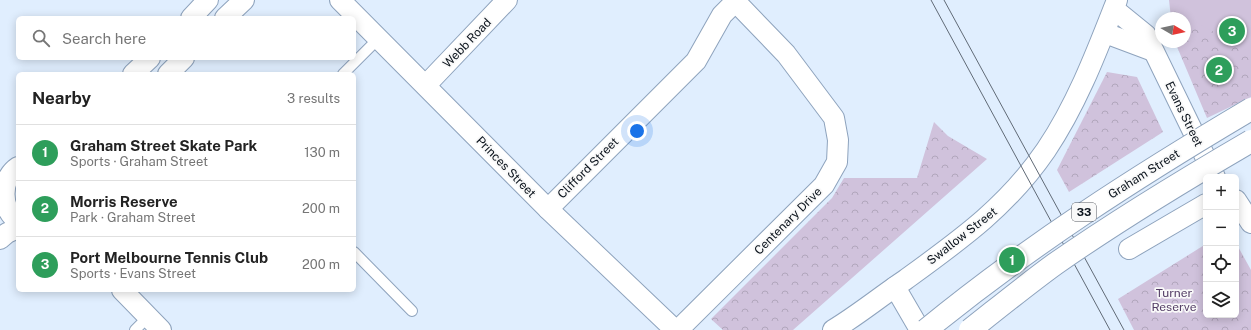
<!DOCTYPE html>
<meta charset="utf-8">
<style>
body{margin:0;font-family:"Public Sans",sans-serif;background:#f6f6f6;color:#222}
.controls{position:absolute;right:12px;bottom:12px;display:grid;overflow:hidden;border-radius:6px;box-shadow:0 2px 10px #0003}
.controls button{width:36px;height:36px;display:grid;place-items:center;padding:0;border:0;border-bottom:1px solid #e0e0e0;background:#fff;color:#222;font:20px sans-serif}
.compass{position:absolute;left:1155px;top:12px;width:36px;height:36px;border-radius:50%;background:#fff;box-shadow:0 2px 10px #0003;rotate:99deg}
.you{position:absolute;left:637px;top:131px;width:14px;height:14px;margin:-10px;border:3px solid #fff;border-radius:50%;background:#1a73e8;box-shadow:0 0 0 6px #1a73e833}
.badge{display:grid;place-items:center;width:26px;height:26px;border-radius:50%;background:#b45309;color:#fff;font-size:13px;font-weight:700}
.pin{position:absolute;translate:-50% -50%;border:2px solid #fff;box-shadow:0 1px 4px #0006}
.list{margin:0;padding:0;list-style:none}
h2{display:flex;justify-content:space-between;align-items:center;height:52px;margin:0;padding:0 16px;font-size:17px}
h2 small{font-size:13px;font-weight:400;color:#767676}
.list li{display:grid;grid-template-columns:26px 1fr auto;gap:12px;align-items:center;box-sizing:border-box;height:56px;padding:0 16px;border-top:1px solid #e0e0e0}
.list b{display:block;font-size:15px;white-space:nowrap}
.list p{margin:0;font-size:13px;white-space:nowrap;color:#767676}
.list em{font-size:13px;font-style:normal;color:#767676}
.icon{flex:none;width:22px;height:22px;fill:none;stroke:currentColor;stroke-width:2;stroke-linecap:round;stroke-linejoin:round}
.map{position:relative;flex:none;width:1251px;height:330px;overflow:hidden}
.search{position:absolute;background:#fff;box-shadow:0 2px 10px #0003;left:16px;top:16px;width:340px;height:44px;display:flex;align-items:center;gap:10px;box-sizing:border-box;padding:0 14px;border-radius:6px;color:#767676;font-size:15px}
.panel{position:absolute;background:#fff;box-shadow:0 2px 10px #0003;left:16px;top:72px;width:340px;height:220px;border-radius:6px}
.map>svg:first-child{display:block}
.park{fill:url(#park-crowns)}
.pitch{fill:#d0c2dc}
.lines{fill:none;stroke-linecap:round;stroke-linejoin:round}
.service-casing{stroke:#8ea3bd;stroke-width:12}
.minor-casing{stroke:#8ea3bd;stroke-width:22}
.service{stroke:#fff;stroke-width:10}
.minor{stroke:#fff;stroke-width:20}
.tram{stroke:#606a76;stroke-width:1}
.primary-bridge-casing{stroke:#8ea3bd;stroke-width:24;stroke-linecap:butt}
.primary-bridge{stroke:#fff;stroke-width:22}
.labels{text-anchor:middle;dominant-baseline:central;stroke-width:3.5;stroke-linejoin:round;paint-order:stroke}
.shield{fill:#f9f9f9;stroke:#52575e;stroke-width:1}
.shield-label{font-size:11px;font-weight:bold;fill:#0a121b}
.street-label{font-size:12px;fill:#0a121b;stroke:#f9f9f9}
.park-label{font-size:12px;fill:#533d65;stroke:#f9f9f9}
</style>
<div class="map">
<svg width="1251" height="330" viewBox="0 0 1251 330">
<defs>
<pattern id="park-crowns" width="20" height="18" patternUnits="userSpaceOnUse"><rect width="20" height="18" fill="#d0c2dc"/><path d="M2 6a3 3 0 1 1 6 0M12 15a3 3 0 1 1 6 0" fill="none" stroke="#b1a6bc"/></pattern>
</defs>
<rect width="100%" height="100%" fill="#e0eefe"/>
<g class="park">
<path d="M 1169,0 L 1251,0 L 1251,97 L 1207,118 L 1175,42 L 1185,42 L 1185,18 L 1171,18 Z"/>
<path d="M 1107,72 L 1137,77 L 1163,132 L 1069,192 L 1057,170 Z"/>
<path d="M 934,122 L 948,136 L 987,159 L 793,330 L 723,330 L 711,319 L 832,198 L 844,178 L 917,178 Z"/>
<path d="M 1236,243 L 1251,270 L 1251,330 L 1134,330 L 1118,299 L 1206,244 L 1206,315 L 1236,315 Z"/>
</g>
<path class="pitch" d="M 1181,0 L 1251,0 L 1251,52 L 1175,11 Z"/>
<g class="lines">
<g class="service-casing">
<g id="service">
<path d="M 343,74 L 378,39"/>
<path d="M 354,252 L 412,311"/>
<path d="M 135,330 L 148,317"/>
</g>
</g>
<g class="minor-casing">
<g id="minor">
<path d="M 340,0 L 548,209 L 675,330"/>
<path d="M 1114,9 L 1146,35 L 1215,177"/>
<path d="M 191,18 L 208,0"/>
<path d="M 225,18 L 244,0"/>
<path d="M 1105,33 L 1153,51"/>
<path d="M 133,74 L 150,58"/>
<path d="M 168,74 L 184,58"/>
<path d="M 426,85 L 507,0"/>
<path d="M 18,167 C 0,179 0,209 18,221"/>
<path d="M 1236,200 L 1251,223"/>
<path d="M 548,209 L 696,61 L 722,15 L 737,0"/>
<path d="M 0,239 L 7,233 L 18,228"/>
<path d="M 1129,249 L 1206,204"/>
<path d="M 895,287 L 920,330"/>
<path d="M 122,290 L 161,330"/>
<path d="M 678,330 L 824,185 L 837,162 L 838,140 L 834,118 L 786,54 L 735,1"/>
<path d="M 833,330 C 858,315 881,296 905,280 C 960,240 1007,207 1046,150 C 1077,104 1097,51 1117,0"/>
</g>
</g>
<use href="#service" class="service"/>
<use href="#minor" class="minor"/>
<g class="tram">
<path d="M 931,0 L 1110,330"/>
<path d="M 944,0 L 1124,330"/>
</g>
<g class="primary-bridge-casing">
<g id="primary-bridge">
<path d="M 926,330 C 1030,245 1136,177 1251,109"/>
<path d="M 970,330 C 998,308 1026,285 1055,264 C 1118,220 1184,180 1251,141"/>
</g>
</g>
<use href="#primary-bridge" class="primary-bridge"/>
</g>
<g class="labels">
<rect class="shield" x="1072" y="203" width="24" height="18" rx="3"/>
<g class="shield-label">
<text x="1084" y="212">33</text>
</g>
<g class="street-label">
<text transform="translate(467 43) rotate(-46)">Webb Road</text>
<text transform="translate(1184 114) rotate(64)">Evans Street</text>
<text transform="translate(506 167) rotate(46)">Princes Street</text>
<text transform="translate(588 168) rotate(-45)">Clifford Street</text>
<text transform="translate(1144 174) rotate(-32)">Graham Street</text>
<text transform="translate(788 221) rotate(-45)">Centenary Drive</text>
<text transform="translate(962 236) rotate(-38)">Swallow Street</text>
</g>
<g class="park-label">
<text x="1174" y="293">Turner<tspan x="1174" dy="14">Reserve</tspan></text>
</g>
</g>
</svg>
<div class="controls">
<button>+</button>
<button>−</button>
<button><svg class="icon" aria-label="locate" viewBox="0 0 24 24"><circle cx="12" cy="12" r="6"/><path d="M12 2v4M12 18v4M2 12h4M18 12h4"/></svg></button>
<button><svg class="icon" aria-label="layers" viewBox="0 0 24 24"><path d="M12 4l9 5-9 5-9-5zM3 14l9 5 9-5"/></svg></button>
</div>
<svg class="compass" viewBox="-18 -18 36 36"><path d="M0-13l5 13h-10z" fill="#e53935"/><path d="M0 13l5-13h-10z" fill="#767676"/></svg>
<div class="you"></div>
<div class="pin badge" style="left:1012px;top:260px;background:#2e9e5b">1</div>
<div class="pin badge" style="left:1219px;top:70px;background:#2e9e5b">2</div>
<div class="pin badge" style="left:1232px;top:31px;background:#2e9e5b">3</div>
<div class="search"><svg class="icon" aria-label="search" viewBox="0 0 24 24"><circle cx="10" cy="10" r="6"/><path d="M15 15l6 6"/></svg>Search here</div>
<section class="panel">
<h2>Nearby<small>3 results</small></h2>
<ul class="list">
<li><span class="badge" style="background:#2e9e5b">1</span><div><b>Graham Street Skate Park</b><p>Sports · Graham Street</p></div><em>130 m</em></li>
<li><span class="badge" style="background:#2e9e5b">2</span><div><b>Morris Reserve</b><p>Park · Graham Street</p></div><em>200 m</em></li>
<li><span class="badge" style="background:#2e9e5b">3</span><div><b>Port Melbourne Tennis Club</b><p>Sports · Evans Street</p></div><em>200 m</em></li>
</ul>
</section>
</div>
